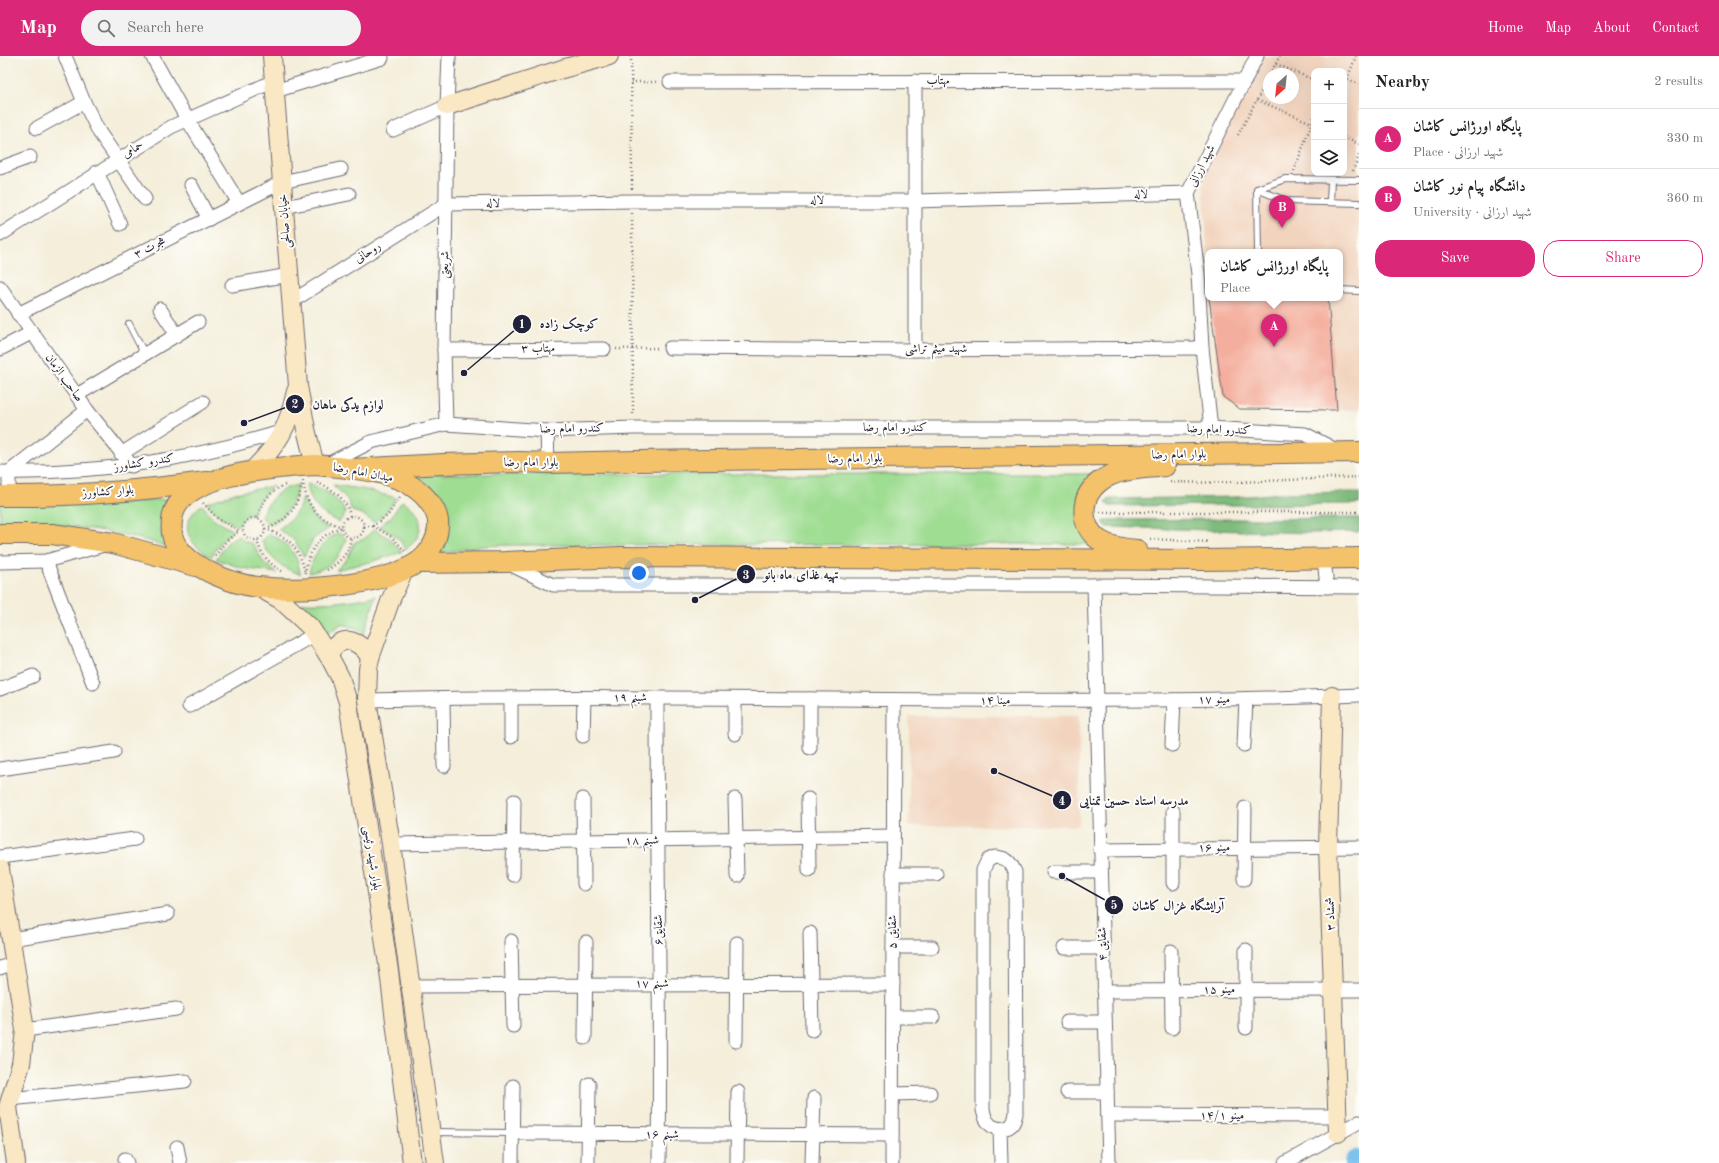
<!DOCTYPE html>
<meta charset="utf-8">
<style>
body{margin:0;font-family:"Old Standard TT",Amiri,serif;background:#f2f2f2;color:#222}
.controls{position:absolute;right:12px;top:12px;display:grid;overflow:hidden;border-radius:8px;box-shadow:0 4px 16px #0002}
.controls button{width:36px;height:36px;display:grid;place-items:center;padding:0;border:0;border-bottom:1px solid #e0e0e0;background:#fff;color:#222;font:20px sans-serif}
.compass{position:absolute;left:1263px;top:12px;width:36px;height:36px;border-radius:50%;background:#fff;box-shadow:0 4px 16px #0002;rotate:207deg}
.you{position:absolute;left:639px;top:517px;width:14px;height:14px;margin:-10px;border:3px solid #fff;border-radius:50%;background:#1a73e8;box-shadow:0 0 0 6px #1a73e833}
.badge{display:grid;place-items:center;width:26px;height:26px;border-radius:50%;background:#db2777;color:#fff;font-size:13px;font-weight:700}
.pin{position:absolute;translate:-50% -33px;filter:drop-shadow(0 1px 2px #0008)}
.pin::after{content:'';position:absolute;top:21px;width:14px;height:12px;background:inherit;clip-path:polygon(0 0,100% 0,50% 100%)}
.popup{position:absolute;left:1205px;top:193px;width:138px;height:52px;box-sizing:border-box;display:grid;place-content:center;border-radius:8px;background:#fff;filter:drop-shadow(0 1px 3px #0005);font-size:13px;white-space:nowrap;color:#767676}
.popup b{font-size:15px;color:#222}
.popup::after{content:'';position:absolute;left:50%;top:100%;margin-left:-8px;border:8px solid transparent;border-top-color:#fff}
.list{margin:0;padding:0;list-style:none}
h2{display:flex;justify-content:space-between;align-items:center;height:52px;margin:0;padding:0 16px;font-size:17px}
h2 small{font-size:13px;font-weight:400;color:#767676}
.list li{display:grid;grid-template-columns:26px 1fr auto;gap:12px;align-items:center;box-sizing:border-box;height:60px;padding:0 16px;border-top:1px solid #e0e0e0}
.list b{display:block;font-size:15px;white-space:nowrap}
.list p{margin:0;font-size:13px;white-space:nowrap;color:#767676}
.list em{font-size:13px;font-style:normal;color:#767676}
.actions{display:flex;gap:8px;padding:12px 16px}
.actions a{flex:1;padding:9px 0;border:1px solid #db2777;border-radius:16px;text-align:center;font-size:14px;color:#db2777}
.actions .main{background:#db2777;color:#fff}
.icon{flex:none;width:22px;height:22px;fill:none;stroke:currentColor;stroke-width:2;stroke-linecap:round;stroke-linejoin:round}
.map{position:relative;flex:none;width:1359px;height:1107px;overflow:hidden}
header{display:flex;align-items:center;gap:24px;box-sizing:border-box;height:56px;padding:0 20px;background:#db2777;color:#fff}
header strong{font-size:19px}
nav{display:flex;gap:22px;margin-inline-start:auto;font-size:14px}
.search{width:280px;height:36px;background:#f2f2f2;display:flex;align-items:center;gap:10px;box-sizing:border-box;padding:0 14px;border-radius:22px;color:#767676;font-size:15px}
main{display:flex}
aside{flex:1;background:#fff}
.map>svg:first-child{display:block}
.built{fill:#f2d4be;fill-rule:evenodd}
.green{fill:#9fdd92;stroke:#608066}
.forest{fill:#7fbc7c;stroke:#506f5c}
.lines{fill:none;stroke-linecap:round;stroke-linejoin:round}
.river{stroke:#72bdeb;stroke-width:24}
.building{fill:#f4ae9d}
.lane-casing{stroke:#6c6973;stroke-width:8}
.street-casing{stroke:#6c6973;stroke-width:15}
.secondary-casing{stroke:#6c6973;stroke-width:20}
.primary-casing{stroke:#6c6973;stroke-width:22}
.path{stroke:#6c6973;stroke-width:2.5;stroke-dasharray:1 3;stroke-linecap:butt}
.lane{stroke:#fff;stroke-width:6}
.street{stroke:#fff;stroke-width:13}
.secondary{stroke:#fae7c3;stroke-width:18}
.primary{stroke:#f3c26a;stroke-width:20}
.labels{text-anchor:middle;dominant-baseline:central;stroke-width:4;stroke-linejoin:round;paint-order:stroke}
.street-label{font-size:12px;fill:#22223b;stroke:#fdfcf7}
.leader{fill:none;stroke:#22223b;stroke-width:1.5}
.callout-dot{fill:#22223b;stroke:#fdfcf7;stroke-width:1.5}
.mark-label{font-size:12px;text-anchor:middle;font-weight:bold;fill:#fff}
.callout-label{font-size:13px;text-anchor:middle;font-weight:bold;fill:#22223b;stroke:#fdfcf7;stroke-width:4;stroke-linejoin:round;paint-order:stroke}
</style>
<header>
<strong>Map</strong>
<div class="search"><svg class="icon" aria-label="search" viewBox="0 0 24 24"><circle cx="10" cy="10" r="6"/><path d="M15 15l6 6"/></svg>Search here</div>
<nav><a>Home</a><a>Map</a><a>About</a><a>Contact</a></nav>
</header>
<main>
<div class="map">
<svg width="1359" height="1107" viewBox="0 0 1359 1107">
<rect width="100%" height="100%" fill="#fdfcf7"/>
<filter id="ink" filterUnits="userSpaceOnUse"><feTurbulence type="fractalNoise" baseFrequency=".025" numOctaves="2"/><feDisplacementMap in="SourceGraphic" scale="8" xChannelSelector="R" yChannelSelector="G"/><feConvolveMatrix kernelMatrix="1 2 1 2 8 2 1 2 1" color-interpolation-filters="sRGB"/></filter>
<filter id="wash" filterUnits="userSpaceOnUse"><feTurbulence type="fractalNoise" baseFrequency=".012" numOctaves="4" result="noise"/><feDisplacementMap in="SourceGraphic" scale="16" xChannelSelector="R" yChannelSelector="G"/><feGaussianBlur stdDeviation="0.9" result="paint"/><feColorMatrix in="noise" values="0 0 0 0 0 0 0 0 0 0 0 0 0 0 0 0 0 1.4 0 .05"/><feComposite in="paint" operator="in"/></filter>
<g filter="url(#wash)">
<rect width="100%" height="100%" fill="#f4eeda"/>
<g class="built">
<path d="M 1263,0 L 1359,0 L 1359,354 L 1337,354 L 1328,242 L 1340,242 L 1340,196 L 1208,196 L 1208,210 L 1203,119 ZM 1314,15 L 1344,15 L 1344,117 L 1314,117 ZM 1269,18 L 1293,18 L 1293,42 L 1269,42 Z"/>
<rect x="909" y="660" width="170" height="110"/>
</g>
<g class="green">
<path d="M 404,418 L 1093,418 L 1087,428 L 1092,488 L 512,489 L 483,490 L 440,497 C 461,462 442,426 404,418 Z"/>
<path d="M 307,428 C 324,432 337,441 346,457 L 339,466 C 320,458 310,448 307,428 Z"/>
<path d="M 298,429 C 294,447 286,462 269,469 L 261,460 C 270,443 279,432 298,429 Z"/>
<path d="M 333,429 L 362,433 L 396,442 L 384,459 L 373,466 L 362,458 L 352,455 L 347,443 Z"/>
<path d="M 273,430 L 259,444 L 253,457 L 247,459 L 237,470 L 220,461 L 206,447 L 235,437 Z"/>
<path d="M 303,442 C 308,456 315,466 329,472 L 313,483 L 304,501 L 295,485 L 278,473 C 291,465 298,457 303,442 Z"/>
<path d="M 169,443 C 163,463 157,469 165,490 C 109,472 58,468 0,466 L 0,447 L 128,447 Z"/>
<path d="M 402,445 C 424,456 427,478 406,493 L 398,482 L 379,470 L 391,461 Z"/>
<path d="M 202,449 L 214,463 L 233,475 L 222,484 L 211,501 C 197,492 180,479 191,460 C 194,456 197,452 202,449 Z"/>
<path d="M 374,473 L 390,483 L 402,496 L 374,505 L 336,514 L 347,503 L 355,486 L 364,483 Z"/>
<path d="M 339,477 L 346,483 C 340,503 328,513 309,517 C 313,499 322,484 339,477 Z"/>
<path d="M 269,478 C 287,486 298,497 300,518 C 281,512 269,502 262,485 Z"/>
<path d="M 238,479 L 244,485 L 253,488 L 264,507 L 277,517 L 242,512 L 216,503 L 228,486 Z"/>
<path d="M 376,540 L 364,578 L 356,572 L 341,568 L 329,577 L 302,547 C 328,548 351,545 376,540 Z"/>
</g>
<g class="forest">
<path d="M 1359,436 L 1359,448 L 1109,450 L 1105,446 L 1110,443 L 1236,441 L 1283,437 Z"/>
<path d="M 1359,462 L 1359,476 L 1310,477 L 1107,471 L 1103,466 L 1108,464 Z"/>
</g>
<g class="lines">
<path class="river" d="M 1356,1107 L 1359,1105"/>
</g>
<g id="blocks">
<path class="building" d="M 1209,242 L 1328,242 L 1337,354 L 1240,353 L 1223,341 Z"/>
</g>
</g>
<g filter="url(#ink)">
<use href="#blocks" fill-opacity="0" stroke="#6c6973" stroke-width="1"/>
<g class="lines">
<g class="lane-casing">
<g id="lane">
<path d="M 1257,133 L 1286,145 L 1359,147"/>
<path d="M 1330,146 L 1331,124"/>
<path d="M 1258,196 L 1257,133 L 1285,123 L 1359,124"/>
<path d="M 1340,234 L 1359,235"/>
<path d="M 129,268 L 145,299"/>
<path d="M 433,1076 L 512,1077"/>
</g>
</g>
<g class="street-casing">
<g id="street">
<path d="M 65,0 L 84,46 L 99,76 L 145,143"/>
<path d="M 152,0 L 187,63 L 239,147"/>
<path d="M 670,26 L 1245,25"/>
<path d="M 275,35 L 382,2"/>
<path d="M 37,72 L 84,46"/>
<path d="M 393,74 L 447,50"/>
<path d="M 0,112 L 30,101"/>
<path d="M 97,116 L 120,168"/>
<path d="M 191,129 L 209,163"/>
<path d="M 284,151 L 349,138"/>
<path d="M 0,179 L 171,71 L 274,25"/>
<path d="M 232,229 L 289,219"/>
<path d="M 0,231 L 87,354 L 132,410"/>
<path d="M 291,246 L 446,148 L 632,145 L 915,145 L 1188,137"/>
<path d="M 160,253 L 177,279"/>
<path d="M 18,258 L 282,126 L 341,113"/>
<path d="M 670,292 L 915,294 L 1202,292"/>
<path d="M 0,293 L 31,277"/>
<path d="M 444,294 L 604,293"/>
<path d="M 915,294 L 915,25"/>
<path d="M 77,339 L 198,266"/>
<path d="M 446,368 L 444,294 L 447,50 L 449,0"/>
<path d="M 1211,372 L 1202,292 L 1198,218 L 1188,137 L 1257,0"/>
<path d="M 547,375 L 548,407"/>
<path d="M 121,398 L 203,346"/>
<path d="M 326,409 L 371,386 L 446,368 L 547,375 L 633,372 L 1211,372 L 1305,378 L 1336,394"/>
<path d="M 0,416 C 100,418 189,404 284,375"/>
<path d="M 9,440 L 9,416 L 87,354"/>
<path d="M 1324,503 L 1327,531"/>
<path d="M 46,505 L 93,627"/>
<path d="M 0,506 L 46,505 L 104,489"/>
<path d="M 509,508 L 553,529 L 1094,529 L 1359,531"/>
<path d="M 1094,529 L 1109,1107"/>
<path d="M 0,633 L 33,620"/>
<path d="M 511,642 L 511,681"/>
<path d="M 657,642 C 657,797 661,952 659,1107"/>
<path d="M 443,643 L 444,710"/>
<path d="M 735,643 L 735,678"/>
<path d="M 367,644 C 463,642 560,641 656,642 C 891,642 1125,649 1359,639"/>
<path d="M 189,650 L 315,578"/>
<path d="M 583,680 L 584,642"/>
<path d="M 1172,689 L 1174,644"/>
<path d="M 1244,689 L 1246,643"/>
<path d="M 810,692 L 810,643"/>
<path d="M 0,713 L 114,696"/>
<path d="M 583,743 L 584,828"/>
<path d="M 735,743 L 737,820"/>
<path d="M 808,743 L 809,814"/>
<path d="M 391,788 L 893,780"/>
<path d="M 1100,794 L 1359,791"/>
<path d="M 0,801 L 135,783"/>
<path d="M 995,801 C 1007,802 1010,805 1015,816 L 1016,1058 C 1015,1060 1015,1064 1013,1067 C 1008,1075 993,1074 988,1066 C 985,1063 984,1058 983,1054 L 983,814 L 988,804 Z"/>
<path d="M 1053,816 L 1101,816"/>
<path d="M 893,818 L 936,818"/>
<path d="M 513,819 L 514,745"/>
<path d="M 1244,823 L 1245,752"/>
<path d="M 1173,827 L 1173,755"/>
<path d="M 810,877 L 812,974"/>
<path d="M 11,883 L 168,858"/>
<path d="M 511,885 L 513,970"/>
<path d="M 893,891 L 932,891"/>
<path d="M 1064,892 L 1103,892"/>
<path d="M 1171,895 L 1172,972"/>
<path d="M 0,912 L 14,907"/>
<path d="M 412,930 L 893,928"/>
<path d="M 1104,935 L 1359,934"/>
<path d="M 893,961 L 933,961"/>
<path d="M 1067,966 L 1105,966"/>
<path d="M 1246,972 L 1246,894"/>
<path d="M 25,974 L 176,953"/>
<path d="M 585,982 L 586,886"/>
<path d="M 736,985 L 737,887"/>
<path d="M 1067,1036 L 1107,1036"/>
<path d="M 893,1038 L 930,1037"/>
<path d="M 10,1043 L 185,1025"/>
<path d="M 1108,1059 L 1337,1060"/>
<path d="M 1000,1073 L 1001,1107"/>
<path d="M 512,1077 L 892,1079"/>
<path d="M 177,1091 L 180,1107"/>
<path d="M 125,1103 L 127,1107"/>
<path d="M 512,1107 L 513,1030"/>
<path d="M 588,1107 L 589,1028"/>
<path d="M 737,1107 L 738,1036"/>
<path d="M 812,1107 L 814,1042"/>
<path d="M 892,1107 L 894,644"/>
<path d="M 1285,1107 L 1359,1066"/>
</g>
</g>
<g class="secondary-casing">
<g id="secondary">
<path d="M 272,0 L 298,330 L 306,373 L 315,409"/>
<path d="M 447,50 L 562,13 L 609,0"/>
<path d="M 253,414 C 279,387 288,372 296,335"/>
<path d="M 404,514 L 391,543 L 370,602 L 368,613 L 367,644 L 391,788 L 435,1107"/>
<path d="M 258,531 L 281,544 L 310,571 L 330,602 L 340,621 L 348,646 L 389,915 L 412,1107"/>
<path d="M 328,599 C 331,595 334,589 339,587 C 351,580 365,591 370,602"/>
<path d="M 1332,640 L 1328,791 L 1338,1077"/>
<path d="M 0,813 L 25,974 L 21,1008 L 8,1051 L 16,1107"/>
</g>
</g>
<g class="primary-casing">
<g id="primary">
<path d="M 315,409 C 353,413 406,413 430,447 C 436,455 439,462 438,471 C 437,486 428,500 415,508 C 381,530 298,536 258,531 C 232,528 192,513 177,490 C 172,483 171,473 172,465 C 175,417 280,411 315,409 Z"/>
<path d="M 351,413 L 443,408 L 519,406 L 548,407 L 638,405 L 1359,396"/>
<path d="M 0,440 C 69,441 137,435 206,426"/>
<path d="M 0,478 L 52,478 L 113,487 L 196,510"/>
<path d="M 1137,494 C 1124,493 1110,491 1099,484 C 1079,469 1080,441 1099,426 C 1117,412 1144,413 1165,410"/>
<path d="M 417,507 L 505,506 L 620,501 L 1202,504 L 1359,502"/>
</g>
</g>
<g class="path">
<path d="M 631,0 L 632,134"/>
<path d="M 1276,8 L 1314,24"/>
<path d="M 1270,18 L 1280,0"/>
<path d="M 1347,23 L 1356,0"/>
<path d="M 1344,24 L 1347,23 L 1359,28"/>
<path d="M 631,26 L 659,26"/>
<path d="M 1257,44 L 1314,68"/>
<path d="M 1238,79 L 1269,21"/>
<path d="M 1344,81 L 1359,88"/>
<path d="M 1294,115 L 1314,61"/>
<path d="M 1353,115 L 1359,99"/>
<path d="M 632,157 L 633,360"/>
<path d="M 616,293 L 657,292"/>
<path d="M 303,425 C 307,452 317,462 342,471"/>
<path d="M 1170,426 C 1233,428 1296,423 1359,421"/>
<path d="M 317,427 C 332,432 347,443 350,460"/>
<path d="M 400,441 L 388,459 L 373,470 L 392,481 L 405,495"/>
<path d="M 203,447 L 218,463 L 239,475 L 226,485 L 214,502"/>
<path d="M 1100,456 L 1359,456"/>
<circle cx="353" cy="471" r="11"/>
<circle cx="254" cy="473" r="11"/>
<path d="M 257,462 C 260,448 271,434 285,429"/>
<path d="M 364,470 L 373,470"/>
<path d="M 265,473 C 290,481 300,493 305,517"/>
<path d="M 265,473 C 287,466 299,450 302,427"/>
<path d="M 1150,483 L 1209,486"/>
<path d="M 257,484 C 260,498 271,510 284,516"/>
<path d="M 327,514 C 340,507 349,496 351,482"/>
<path d="M 305,517 C 308,495 320,478 342,471"/>
</g>
<use href="#lane" class="lane"/>
<use href="#street" class="street"/>
<use href="#secondary" class="secondary"/>
<use href="#primary" class="primary"/>
</g>
</g>
<g class="labels">
<g class="street-label">
<text x="938" y="25">مهتاب</text>
<text transform="translate(133 94) rotate(-32)">حمامی</text>
<text transform="translate(1202 110) rotate(-63)">شهید ارزانی</text>
<text transform="translate(1141 139) rotate(-2)">لاله</text>
<text x="817" y="145">لاله</text>
<text transform="translate(493 148) rotate(-1)">لاله</text>
<text transform="translate(285 165) rotate(-94)">خیابان صالحی</text>
<text transform="translate(150 192) rotate(-27)">هجرت ۳</text>
<text transform="translate(368 197) rotate(-32)">روحانی</text>
<text transform="translate(445 209) rotate(-89)">شریعتی</text>
<text transform="translate(538 293) rotate(-1)">مهتاب ۳</text>
<text x="936" y="293">شهید میثم تراشی</text>
<text transform="translate(64 322) rotate(54)">صاحب الزمان</text>
<text x="895" y="372">کندرو امام رضا</text>
<text transform="translate(572 373) rotate(-1)">کندرو امام رضا</text>
<text transform="translate(1219 374) rotate(2)">کندرو امام رضا</text>
<text transform="translate(1179 399) rotate(-1)">بلوار امام رضا</text>
<text transform="translate(855 403) rotate(-1)">بلوار امام رضا</text>
<text transform="translate(144 407) rotate(-9)">کندرو کشاورز</text>
<text x="531" y="407">بلوار امام رضا</text>
<text transform="translate(363 417) rotate(11)">میدان امام رضا</text>
<text transform="translate(108 436) rotate(-4)">بلوار کشاورز</text>
<text x="630" y="642">شبنم ۱۹</text>
<text transform="translate(1214 644) rotate(-1)">مینو ۱۷</text>
<text x="995" y="645">مینا ۱۴</text>
<text transform="translate(642 785) rotate(-1)">شبنم ۱۸</text>
<text transform="translate(1214 792) rotate(-1)">مینو ۱۶</text>
<text transform="translate(372 802) rotate(81)">بلوار شهید رئیسی</text>
<text transform="translate(1331 858) rotate(-92)">شمشاد ۳</text>
<text transform="translate(659 874) rotate(-91)">شقایق۶</text>
<text transform="translate(893 876) rotate(-90)">شقایق ۵</text>
<text transform="translate(1103 888) rotate(-92)">شقایق ۴</text>
<text x="652" y="928">شبنم ۱۷</text>
<text transform="translate(1219 934) rotate(-1)">مینو ۱۵</text>
<text x="1222" y="1060">مینو ۱۴/۱</text>
<text x="662" y="1079">شبنم ۱۶</text>
</g>
</g>
<path class="leader" d="M464 317L522 268M244 367L295 348M695 544L746 518M994 715L1062 744M1062 820L1114 849"/>
<g class="callout-dot">
<circle cx="464" cy="317" r="4"/>
<circle cx="244" cy="367" r="4"/>
<circle cx="695" cy="544" r="4"/>
<circle cx="994" cy="715" r="4"/>
<circle cx="1062" cy="820" r="4"/>
<circle cx="522" cy="268" r="10"/>
<circle cx="295" cy="348" r="10"/>
<circle cx="746" cy="518" r="10"/>
<circle cx="1062" cy="744" r="10"/>
<circle cx="1114" cy="849" r="10"/>
</g>
<g class="mark-label">
<text x="522" y="272">1</text>
<text x="295" y="352">2</text>
<text x="746" y="523">3</text>
<text x="1062" y="749">4</text>
<text x="1114" y="853">5</text>
</g>
<g class="callout-label">
<text x="569" y="272">کوچک زاده</text>
<text x="348" y="353">لوازم یدکی ماهان</text>
<text x="801" y="523">تهیه غذای ماه بانو</text>
<text x="1134" y="749">مدرسه استاد حسین تمنایی</text>
<text x="1178" y="854">آرایشگاه غزال کاشان</text>
</g>
</svg>
<div class="controls">
<button>+</button>
<button>−</button>
<button><svg class="icon" aria-label="layers" viewBox="0 0 24 24"><path d="M12 4l9 5-9 5-9-5zM3 14l9 5 9-5"/></svg></button>
</div>
<svg class="compass" viewBox="-18 -18 36 36"><path d="M0-13l5 13h-10z" fill="#e53935"/><path d="M0 13l5-13h-10z" fill="#767676"/></svg>
<div class="you"></div>
<div class="pin badge" style="left:1274px;top:291px">A</div>
<div class="popup"><b>پایگاه اورژانس کاشان</b>Place</div>
<div class="pin badge" style="left:1282px;top:172px">B</div>
</div>
<aside>
<h2>Nearby<small>2 results</small></h2>
<ul class="list">
<li><span class="badge">A</span><div><b>پایگاه اورژانس کاشان</b><p>Place · شهید ارزانی</p></div><em>330 m</em></li>
<li><span class="badge">B</span><div><b>دانشگاه پیام نور کاشان</b><p>University · شهید ارزانی</p></div><em>360 m</em></li>
</ul>
<div class="actions"><a class="main">Save</a><a>Share</a></div>
</aside>
</main>
